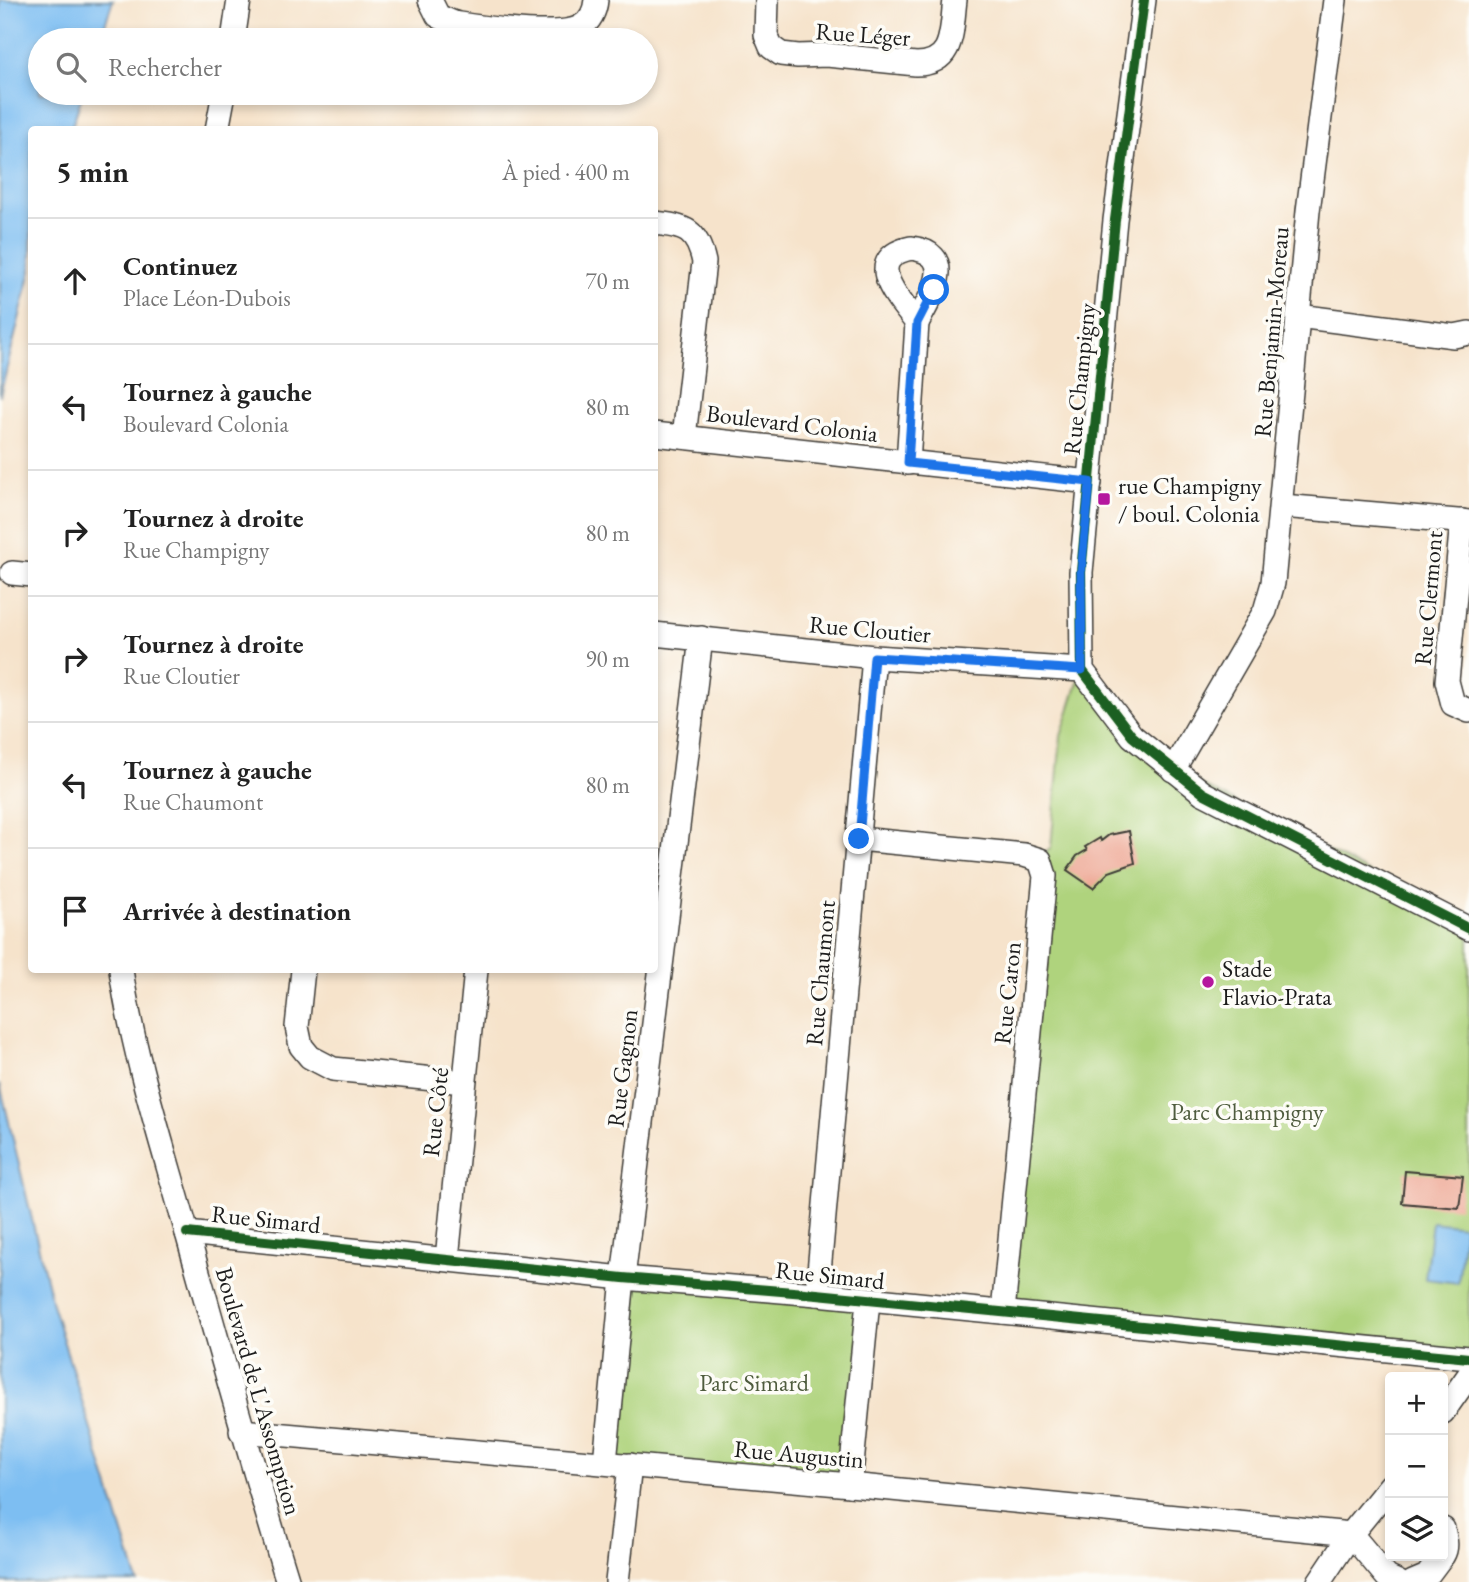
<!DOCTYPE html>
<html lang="fr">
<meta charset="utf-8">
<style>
body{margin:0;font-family:"EB Garamond",serif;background:#f2f2f2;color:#222}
.controls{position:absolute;right:21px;bottom:21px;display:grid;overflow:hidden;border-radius:7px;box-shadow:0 4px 10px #0003}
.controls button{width:63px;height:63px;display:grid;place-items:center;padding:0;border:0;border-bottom:2px solid #e0e0e0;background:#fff;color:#222;font:35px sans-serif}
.stop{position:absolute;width:21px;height:21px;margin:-16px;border:5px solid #1a73e8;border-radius:50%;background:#fff}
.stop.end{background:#1a73e8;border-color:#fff;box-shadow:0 2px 7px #0008}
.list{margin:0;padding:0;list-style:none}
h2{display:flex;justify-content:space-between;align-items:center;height:91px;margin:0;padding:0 28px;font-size:30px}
h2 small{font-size:23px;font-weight:400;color:#767676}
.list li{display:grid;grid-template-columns:46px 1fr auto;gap:21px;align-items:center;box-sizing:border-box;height:126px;padding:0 28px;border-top:2px solid #e0e0e0}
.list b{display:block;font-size:26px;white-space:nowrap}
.list p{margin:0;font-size:23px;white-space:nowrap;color:#767676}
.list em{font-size:23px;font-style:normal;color:#767676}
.icon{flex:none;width:38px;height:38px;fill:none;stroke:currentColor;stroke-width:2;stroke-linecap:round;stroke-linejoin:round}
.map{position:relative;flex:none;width:1469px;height:1582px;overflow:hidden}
.search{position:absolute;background:#fff;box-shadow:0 4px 10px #0003;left:28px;top:28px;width:630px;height:77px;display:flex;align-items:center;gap:18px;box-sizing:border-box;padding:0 24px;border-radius:38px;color:#767676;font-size:26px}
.panel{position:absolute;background:#fff;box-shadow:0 4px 10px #0003;left:28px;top:126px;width:630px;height:847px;border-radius:7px}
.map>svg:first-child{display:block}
.green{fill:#afd37d;stroke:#66784c;stroke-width:2}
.water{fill:#7dbef2;stroke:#4c6d87;stroke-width:2}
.building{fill:#eea794}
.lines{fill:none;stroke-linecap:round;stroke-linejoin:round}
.minor-casing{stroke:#3d3a36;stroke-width:26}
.minor{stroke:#fff;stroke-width:23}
.cycleway-casing{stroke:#fdfcf7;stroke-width:15}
.cycleway{stroke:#1b5e20;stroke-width:10}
.route{stroke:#1a73e8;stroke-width:9}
.poi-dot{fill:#b5179e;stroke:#fdfcf7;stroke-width:2.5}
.labels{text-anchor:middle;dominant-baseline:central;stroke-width:7;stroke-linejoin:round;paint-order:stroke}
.street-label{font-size:24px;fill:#1c1c1c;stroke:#fdfcf7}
.poi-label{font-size:24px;fill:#1c1c1c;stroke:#fdfcf7;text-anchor:start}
.park-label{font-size:24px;fill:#4f5c3e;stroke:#fdfcf7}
</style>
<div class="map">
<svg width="1469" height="1582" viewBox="0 0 1469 1582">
<rect width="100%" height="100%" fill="#fdfcf7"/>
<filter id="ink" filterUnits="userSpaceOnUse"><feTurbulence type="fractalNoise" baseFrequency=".0143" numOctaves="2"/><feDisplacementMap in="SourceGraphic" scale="14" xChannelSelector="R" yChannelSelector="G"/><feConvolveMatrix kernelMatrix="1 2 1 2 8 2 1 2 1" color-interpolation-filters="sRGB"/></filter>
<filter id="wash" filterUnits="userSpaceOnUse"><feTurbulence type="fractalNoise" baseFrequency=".00686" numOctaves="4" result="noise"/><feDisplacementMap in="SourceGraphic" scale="28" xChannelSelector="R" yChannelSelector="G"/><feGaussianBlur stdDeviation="1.57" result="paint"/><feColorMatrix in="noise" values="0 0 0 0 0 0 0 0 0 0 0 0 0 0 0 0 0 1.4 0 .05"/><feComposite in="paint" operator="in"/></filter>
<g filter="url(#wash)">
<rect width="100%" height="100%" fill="#f6e3cb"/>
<g class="green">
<path d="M 1082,670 L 1173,770 L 1469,925 L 1469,1358 L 1003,1312 L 1040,860 L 1051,847 L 1061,736 Z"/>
<path d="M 623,1278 L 868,1301 L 850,1485 L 605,1462 Z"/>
</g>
<g class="water">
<path d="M 0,0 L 113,0 L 100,40 L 40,40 L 40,93 L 83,93 L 71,129 L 32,130 L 31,271 L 0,396 Z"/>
<path d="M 0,1084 L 52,1304 L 138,1582 L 0,1582 Z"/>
<path d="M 1432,1222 L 1465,1226 L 1458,1283 L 1425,1279 Z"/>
</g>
<g id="blocks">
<g class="building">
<path d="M 1129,831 L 1135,863 L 1109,872 L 1093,888 L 1067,870 L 1077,856 L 1087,850 L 1085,847 L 1100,838 L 1101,841 L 1109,835 Z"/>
<path d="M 1405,1171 L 1463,1176 L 1459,1208 L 1402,1203 Z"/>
</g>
</g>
</g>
<g filter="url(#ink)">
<use href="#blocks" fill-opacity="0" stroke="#3d3a36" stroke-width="2"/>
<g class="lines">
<g class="minor-casing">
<g id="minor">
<path d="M 430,0 L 438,16 C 445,19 452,23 459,24 C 484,28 559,38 580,27 C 590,22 595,11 596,0"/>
<path d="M 767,0 L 766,35 L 771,47 L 781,54 L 798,56 L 827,55 L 916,64 C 955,64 951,30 955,0"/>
<path d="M 1144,0 L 1115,220 L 1081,572 L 1082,670 L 1132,736 L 1203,793 L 1469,929"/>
<path d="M 233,40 L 239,0"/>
<path d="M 217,130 L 224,93"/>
<path d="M 654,223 C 686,226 697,230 704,262 L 684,437"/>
<path d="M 911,248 C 960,254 930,298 917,323 C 900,301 860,259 911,248 Z"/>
<path d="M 1298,316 L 1454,336 L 1469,333"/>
<path d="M 654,434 L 1090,482"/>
<path d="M 908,463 L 917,323"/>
<path d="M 1282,506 L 1469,522"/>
<path d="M 1462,521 L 1447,681 L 1453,704 L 1469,711"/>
<path d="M 12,573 L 32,575"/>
<path d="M 654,634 L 874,657 L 1082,670"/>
<path d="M 1173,770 L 1265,611 L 1273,583 L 1308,211 L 1335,0"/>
<path d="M 859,839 L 1024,855 L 1040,860 L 1045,876 L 1003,1312"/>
<path d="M 121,970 C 134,1059 163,1146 187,1233 C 220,1350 252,1466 288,1582"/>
<path d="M 303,970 L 297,1027 L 301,1046 L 310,1057 L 333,1069 L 464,1082"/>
<path d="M 187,1233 L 623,1278 L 817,1294 L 1469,1358"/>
<path d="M 447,1259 L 476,970"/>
<path d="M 817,1294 L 874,657"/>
<path d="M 1443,1412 L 1469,1375"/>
<path d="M 241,1431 L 850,1485 L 1351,1534 L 1387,1577 L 1398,1582"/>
<path d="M 605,1462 L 623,1278 L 701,638"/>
<path d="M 850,1485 L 868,1301"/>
<path d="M 1443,1529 C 1445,1538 1448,1547 1443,1555"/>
<path d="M 617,1582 L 630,1465"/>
<path d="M 1319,1582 L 1351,1534 L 1390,1486"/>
<path d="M 1413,1582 L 1427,1576 L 1442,1556"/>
</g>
</g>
<use href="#minor" class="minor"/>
<g class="cycleway-casing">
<g id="cycleway">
<path d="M 1144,0 L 1115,220 L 1081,572 L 1082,670 L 1132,736 L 1203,793 L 1469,929"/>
<path d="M 187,1233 L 623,1278 L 817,1294 L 1469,1358"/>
</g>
</g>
<use href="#cycleway" class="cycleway"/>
</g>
</g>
<g class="lines" filter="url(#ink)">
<path class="route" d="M 859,839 L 874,657 L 1082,670 L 1081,572 L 1090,482 L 908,463 L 917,323 L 934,290"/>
</g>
<g class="poi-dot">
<rect x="1097" y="492" width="14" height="14" rx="3.5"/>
<circle cx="1208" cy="982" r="7"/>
</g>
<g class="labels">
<g class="street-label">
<text transform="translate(863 34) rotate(4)">Rue Léger</text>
<text transform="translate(1271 332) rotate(-85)">Rue Benjamin-Moreau</text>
<text transform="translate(1079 379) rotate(-84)">Rue Champigny</text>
<text transform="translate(792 423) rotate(7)">Boulevard Colonia</text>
<text transform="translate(1428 598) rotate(-85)">Rue Clermont</text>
<text transform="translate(870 629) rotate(5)">Rue Cloutier</text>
<text transform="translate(820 973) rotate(-85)">Rue Chaumont</text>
<text transform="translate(1007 993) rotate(-84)">Rue Caron</text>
<text transform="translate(622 1068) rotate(-83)">Rue Gagnon</text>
<text transform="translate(435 1112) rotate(-84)">Rue Côté</text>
<text transform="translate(266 1219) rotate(6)">Rue Simard</text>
<text transform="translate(830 1275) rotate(6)">Rue Simard</text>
<text transform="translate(259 1391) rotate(74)">Boulevard de L'Assomption</text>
<text transform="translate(799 1454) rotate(5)">Rue Augustin</text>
</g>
<g class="poi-label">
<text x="1118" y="485">rue Champigny<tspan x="1118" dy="28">/ boul. Colonia</tspan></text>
<text x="1222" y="968">Stade<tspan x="1222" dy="28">Flavio-Prata</tspan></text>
</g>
<g class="park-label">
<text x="1247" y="1111">Parc Champigny</text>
<text x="754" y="1382">Parc Simard</text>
</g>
</g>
</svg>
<div class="controls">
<button>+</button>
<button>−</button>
<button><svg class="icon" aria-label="layers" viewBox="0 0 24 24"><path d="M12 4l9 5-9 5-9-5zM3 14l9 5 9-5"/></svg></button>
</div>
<div class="stop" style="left:934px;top:290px"></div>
<div class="stop end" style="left:859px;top:839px"></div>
<div class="search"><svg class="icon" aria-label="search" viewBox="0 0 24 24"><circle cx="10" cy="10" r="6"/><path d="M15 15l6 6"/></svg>Rechercher</div>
<section class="panel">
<h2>5 min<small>À pied · 400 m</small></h2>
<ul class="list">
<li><svg class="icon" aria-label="ahead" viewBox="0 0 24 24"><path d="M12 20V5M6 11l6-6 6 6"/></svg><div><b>Continuez</b><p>Place Léon-Dubois</p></div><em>70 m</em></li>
<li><svg class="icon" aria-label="left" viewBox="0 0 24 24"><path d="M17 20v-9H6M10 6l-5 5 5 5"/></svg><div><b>Tournez à gauche</b><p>Boulevard Colonia</p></div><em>80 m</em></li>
<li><svg class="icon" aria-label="right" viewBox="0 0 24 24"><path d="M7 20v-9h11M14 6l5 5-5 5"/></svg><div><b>Tournez à droite</b><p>Rue Champigny</p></div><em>80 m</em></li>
<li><svg class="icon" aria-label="right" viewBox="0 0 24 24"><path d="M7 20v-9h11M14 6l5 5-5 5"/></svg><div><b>Tournez à droite</b><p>Rue Cloutier</p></div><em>90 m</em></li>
<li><svg class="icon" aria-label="left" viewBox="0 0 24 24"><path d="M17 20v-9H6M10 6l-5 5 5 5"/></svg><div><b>Tournez à gauche</b><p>Rue Chaumont</p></div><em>80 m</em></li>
<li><svg class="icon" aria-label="arrive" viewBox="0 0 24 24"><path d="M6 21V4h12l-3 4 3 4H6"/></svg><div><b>Arrivée à destination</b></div></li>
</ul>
</section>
</div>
